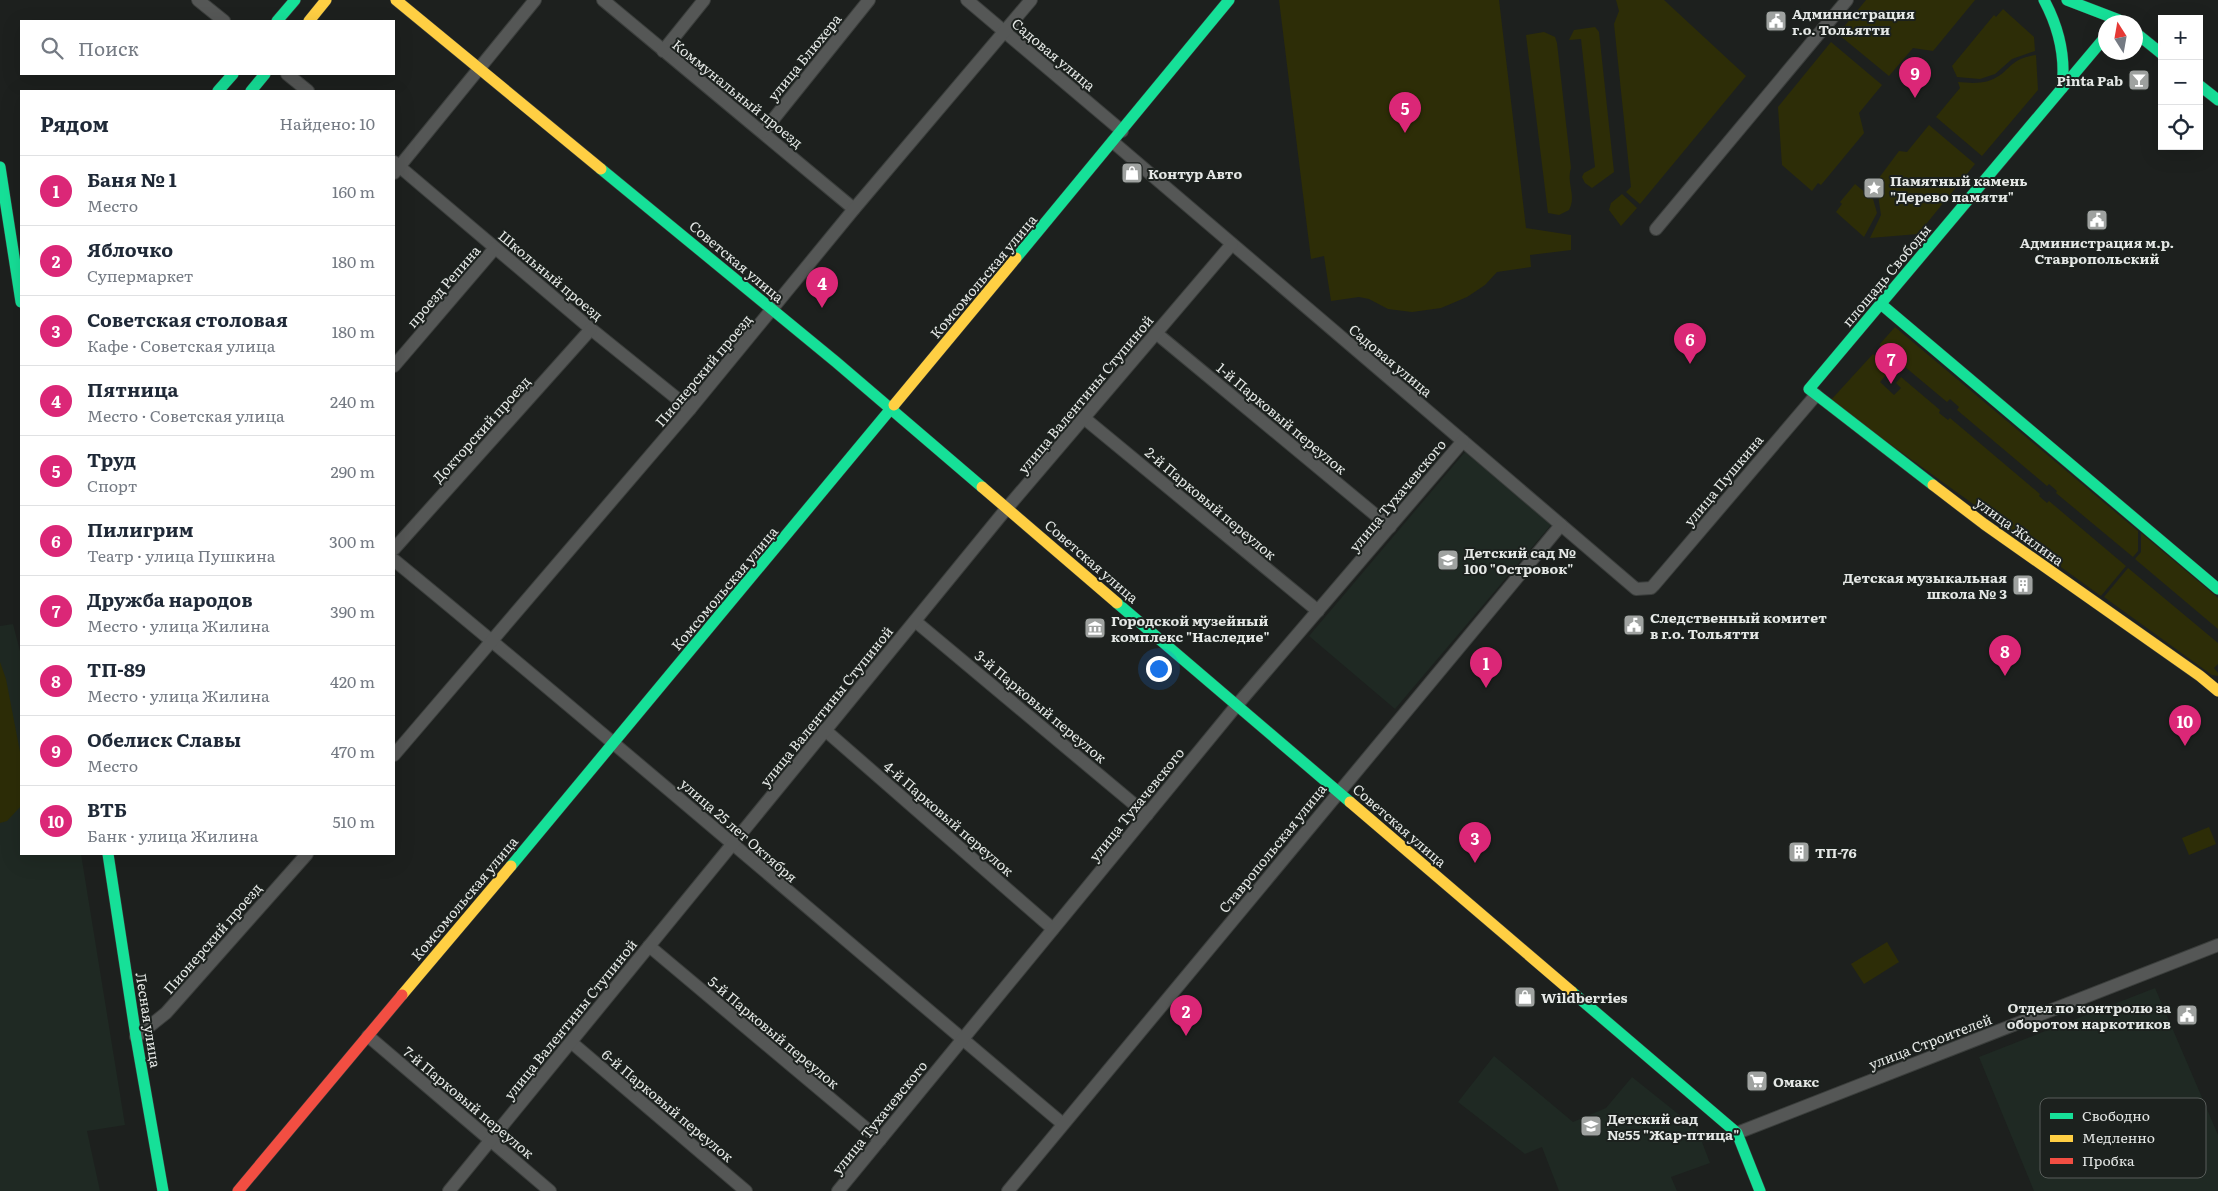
<!DOCTYPE html>
<html lang="ru">
<meta charset="utf-8">
<style>
body{margin:0;font-family:Literata,serif;background:#f2f2f3;color:#1f2937}
.controls{position:absolute;right:15px;top:15px;display:grid;overflow:hidden;border-radius:0px;box-shadow:0 5px 20px #0002}
.controls button{width:45px;height:45px;display:grid;place-items:center;padding:0;border:0;border-bottom:1px solid #e0e1e3;background:#fff;color:#1f2937;font:25px sans-serif}
.compass{position:absolute;left:2098px;top:15px;width:45px;height:45px;border-radius:50%;background:#fff;box-shadow:0 5px 20px #0002;rotate:349deg}
.you{position:absolute;left:1158px;top:668px;width:18px;height:18px;margin:-12px;border:4px solid #fff;border-radius:50%;background:#1a73e8;box-shadow:0 0 0 8px #1a73e833}
.badge{display:grid;place-items:center;width:32px;height:32px;border-radius:50%;background:#db2777;color:#fff;font-size:16px;font-weight:700}
.pin{position:absolute;translate:-50% -41px;filter:drop-shadow(0 1px 2px #0008)}
.pin::after{content:'';position:absolute;top:26px;width:18px;height:15px;background:inherit;clip-path:polygon(0 0,100% 0,50% 100%)}
.list{margin:0;padding:0;list-style:none}
h2{display:flex;justify-content:space-between;align-items:center;height:65px;margin:0;padding:0 20px;font-size:21px}
h2 small{font-size:16px;font-weight:400;color:#747a83}
.list li{display:grid;grid-template-columns:32px 1fr auto;gap:15px;align-items:center;box-sizing:border-box;height:70px;padding:0 20px;border-top:1px solid #e0e1e3}
.list b{display:block;font-size:19px;white-space:nowrap}
.list p{margin:0;font-size:16px;white-space:nowrap;color:#747a83}
.list em{font-size:16px;font-style:normal;color:#747a83}
.icon{flex:none;width:28px;height:28px;fill:none;stroke:currentColor;stroke-width:2;stroke-linecap:round;stroke-linejoin:round}
.map{position:relative;flex:none;width:2218px;height:1191px;overflow:hidden}
.search{position:absolute;background:#fff;box-shadow:0 5px 20px #0002;left:20px;top:20px;width:375px;height:55px;display:flex;align-items:center;gap:12px;box-sizing:border-box;padding:0 18px;border-radius:0px;color:#747a83;font-size:19px}
.panel{position:absolute;background:#fff;box-shadow:0 5px 20px #0002;left:20px;top:90px;width:375px;height:765px;border-radius:0px}
.map>svg:first-child{display:block}
.built{fill:#1f2923}
.green{fill:#2d2d07}
.lines{fill:none;stroke-linecap:round;stroke-linejoin:round}
.street-casing{stroke:#3b3e3c;stroke-width:14}
.fast-casing{stroke:#3b3e3c;stroke-width:12}
.slow-casing{stroke:#3b3e3c;stroke-width:12}
.jam-casing{stroke:#3b3e3c;stroke-width:12}
.street{stroke:#555756;stroke-width:12}
.fast{stroke:#16e098;stroke-width:11}
.slow{stroke:#ffcf43;stroke-width:11}
.jam{stroke:#f24e42;stroke-width:11}
.labels{text-anchor:middle;dominant-baseline:central;stroke-width:4;stroke-linejoin:round;paint-order:stroke}
.poi-label{font-size:14px;font-weight:bold;fill:#e5e8e6;stroke:#1c211e;text-anchor:start}
.street-label{font-size:14px;fill:#e5e8e6;stroke:#1c211e}
.key{fill:#1c211e;stroke:#585d5a;stroke-width:1}
.key-label{font-size:14px;fill:#e5e8e6}
</style>
<div class="map">
<svg width="2218" height="1191" viewBox="0 0 2218 1191">
<rect width="100%" height="100%" fill="#1d201e"/>
<g class="built">
<path d="M 1465,452 L 1551,525 L 1395,709 L 1309,636 Z"/>
<path d="M 13,624 L 21,655 L 21,854 L 81,854 L 125,1125 L 87,1131 L 100,1191 L 0,1191 L 0,626 Z"/>
<path d="M 2155,988 L 2218,1135 L 2218,1191 L 2034,1191 L 1979,1057 Z"/>
<path d="M 1494,1056 L 1573,1122 L 1606,1108 L 1632,1077 L 1697,1129 L 1710,1163 L 1671,1177 L 1677,1191 L 1559,1191 L 1542,1147 L 1525,1154 L 1458,1102 Z"/>
</g>
<g class="green">
<path d="M 1279,0 L 1499,0 L 1526,228 L 1571,235 L 1571,250 L 1530,255 L 1531,267 L 1497,272 L 1485,285 L 1467,297 L 1441,308 L 1412,312 L 1388,309 L 1369,299 L 1359,297 L 1331,301 L 1324,256 L 1311,259 Z"/>
<path d="M 1616,0 L 1664,0 L 1746,76 L 1640,204 L 1626,192 L 1631,187 L 1614,24 L 1619,11 Z"/>
<path d="M 1866,0 L 1975,0 L 1933,51 L 1913,48 L 1889,76 L 1838,34 Z"/>
<path d="M 2003,9 L 2034,37 L 2035,51 L 2012,59 L 1995,74 L 1980,79 L 1957,77 L 1952,66 L 1994,15 L 1996,17 Z"/>
<path d="M 1595,27 L 1599,32 L 1614,172 L 1592,188 L 1585,183 L 1582,177 L 1584,173 L 1595,167 L 1581,39 L 1569,40 L 1574,30 Z"/>
<path d="M 1544,32 L 1555,37 L 1557,43 L 1571,168 C 1566,183 1577,196 1569,210 L 1559,215 L 1548,213 L 1526,35 Z"/>
<path d="M 1831,42 L 1882,85 L 1859,113 L 1864,133 L 1821,185 L 1818,183 L 1812,191 L 1782,165 L 1778,107 Z"/>
<path d="M 2036,55 L 2038,90 L 1982,156 L 1936,117 L 1960,88 L 1958,82 C 1969,83 1981,84 1991,80 C 2011,72 2008,59 2036,55 Z"/>
<path d="M 1929,125 L 1975,164 L 1918,234 L 1870,238 L 1881,215 L 1876,182 L 1899,151 L 1907,152 Z"/>
<path d="M 1855,184 L 1873,199 L 1877,213 L 1864,237 L 1836,212 L 1842,204 L 1840,202 Z"/>
<path d="M 1622,194 L 1637,208 L 1621,226 L 1609,210 L 1611,203 Z"/>
<path d="M 1895,327 L 2138,531 L 2138,551 L 2133,557 L 2056,493 L 2057,491 L 2049,484 L 2047,486 L 1957,410 L 1959,407 L 1950,399 L 1947,402 L 1880,346 L 1880,344 Z"/>
<path d="M 1873,354 L 1896,373 L 1891,379 L 1886,375 L 1880,382 L 1894,395 L 1901,388 L 1896,383 L 1901,377 L 1940,410 L 1939,413 L 1948,420 L 1950,418 L 2040,494 L 2039,496 L 2047,503 L 2049,501 L 2126,566 L 2101,596 L 1830,401 Z"/>
<path d="M 2141,533 L 2218,598 L 2218,629 L 2135,559 L 2141,552 Z"/>
<path d="M 2128,568 L 2218,643 L 2218,664 L 2214,668 L 2218,673 L 2218,676 L 2212,675 L 2104,597 Z"/>
<path d="M 0,662 L 6,679 L 21,757 L 21,806 L 7,821 L 0,823 Z"/>
<path d="M 2209,827 L 2216,844 L 2189,855 L 2182,838 Z"/>
<path d="M 1887,942 L 1899,962 L 1864,984 L 1851,964 Z"/>
</g>
<g class="lines">
<g class="street-casing">
<g id="street">
<path d="M 198,0 L 224,21"/>
<path d="M 603,0 L 854,209"/>
<path d="M 967,0 L 1122,131"/>
<path d="M 663,51 L 704,0"/>
<path d="M 287,74 L 308,91"/>
<path d="M 763,132 L 869,0"/>
<path d="M 1113,142 L 1636,589 L 1651,588 L 1654,585 L 1816,395"/>
<path d="M 394,162 L 591,329 L 690,409"/>
<path d="M 394,173 L 535,0"/>
<path d="M 1656,229 L 1847,0"/>
<path d="M 1156,333 L 1390,527"/>
<path d="M 394,366 L 495,248"/>
<path d="M 1084,418 L 1318,611"/>
<path d="M 394,549 L 591,329"/>
<path d="M 394,560 C 619,745 840,936 1063,1124"/>
<path d="M 915,621 L 1147,815"/>
<path d="M 825,730 L 1053,929"/>
<path d="M 394,755 L 690,409 L 854,209 L 1031,0"/>
<path d="M 649,946 L 880,1140"/>
<path d="M 368,1036 L 550,1191"/>
<path d="M 136,1037 L 166,1013 L 307,854"/>
<path d="M 571,1042 L 746,1191"/>
<path d="M 1737,1133 L 2218,945"/>
<path d="M 449,1191 L 1007,508 L 1232,244"/>
<path d="M 838,1191 L 1237,705 L 1463,441"/>
<path d="M 1008,1191 L 1561,525"/>
</g>
</g>
<g class="fast-casing">
<g id="fast">
<path d="M 2044,0 C 2059,28 2066,56 2062,88"/>
<path d="M 2067,0 L 2119,20"/>
<path d="M 277,21 L 295,0"/>
<path d="M 2136,33 L 2162,54"/>
<path d="M 2199,85 L 2218,100"/>
<path d="M 218,91 L 233,74"/>
<path d="M 251,91 L 265,74"/>
<path d="M 0,167 L 21,302"/>
<path d="M 601,169 L 836,362 L 982,487"/>
<path d="M 1016,258 L 1229,0"/>
<path d="M 1882,305 L 2218,589"/>
<path d="M 1933,485 L 1809,389 L 2106,36"/>
<path d="M 1117,603 L 1350,802"/>
<path d="M 108,854 L 136,1037 L 163,1191"/>
<path d="M 511,866 L 894,405"/>
<path d="M 1572,992 L 1737,1133 L 1760,1191"/>
</g>
</g>
<g class="slow-casing">
<g id="slow">
<path d="M 396,0 L 601,169"/>
<path d="M 309,21 L 326,0"/>
<path d="M 894,405 L 1016,258"/>
<path d="M 1933,485 L 1984,524 L 2200,676 L 2218,691"/>
<path d="M 982,487 L 1117,603"/>
<path d="M 1350,802 L 1572,992"/>
<path d="M 402,995 L 511,866"/>
</g>
</g>
<g class="jam-casing">
<path id="jam" d="M 238,1191 L 402,995"/>
</g>
<use href="#street" class="street"/>
<use href="#fast" class="fast"/>
<use href="#slow" class="slow"/>
<use href="#jam" class="jam"/>
</g>
<defs>
<g id="civic-square" transform="scale(1.125)"><rect x="-9" y="-9" width="18" height="18" rx="4" fill="#9fa2a0" stroke="#1c211e"/><path d="M-.6-6.5H3V-4.5H.6V-3L4-1V1h2V6H-6V1h2V-1L-.6-3ZM-1.2 2.5V6h2.4V2.5Z" fill="#fff"/></g>
<g id="bar-square" transform="scale(1.125)"><rect x="-9" y="-9" width="18" height="18" rx="4" fill="#9fa2a0" stroke="#1c211e"/><path d="M-6-5H6L.8 .8V4.5H3.5V6h-7V4.5H-.8V.8Z" fill="#fff"/></g>
<g id="shop-square" transform="scale(1.125)"><rect x="-9" y="-9" width="18" height="18" rx="4" fill="#9fa2a0" stroke="#1c211e"/><path d="M-5-2.5h2.3a2.7 3.5 0 0 1 5.4 0H5L5.5 6h-11ZM-1.5-2.5h3a1.5 2.3 0 0 0-3 0Z" fill="#fff"/></g>
<g id="sight-square" transform="scale(1.125)"><rect x="-9" y="-9" width="18" height="18" rx="4" fill="#9fa2a0" stroke="#1c211e"/><path d="M0-6L1.8-2.2L6-1.7L2.9 1.2L3.7 5.4L0 3.3L-3.7 5.4L-2.9 1.2L-6-1.7L-1.8-2.2Z" fill="#fff"/></g>
<g id="school-square" transform="scale(1.125)"><rect x="-9" y="-9" width="18" height="18" rx="4" fill="#9fa2a0" stroke="#1c211e"/><path d="M0-5L7-2L0 1L-7-2ZM-4 1L0 2.5L4 1V4Q0 6-4 4Z" fill="#fff"/></g>
<g id="building-square" transform="scale(1.125)"><rect x="-9" y="-9" width="18" height="18" rx="4" fill="#9fa2a0" stroke="#1c211e"/><path d="M-4-6H4V6H1V3H-1V6H-4ZM-2.5-4.3h1.7v1.8h-1.7ZM.8-4.3h1.7v1.8H.8ZM-2.5-1h1.7V.8h-1.7ZM.8-1h1.7V.8H.8Z" fill="#fff"/></g>
<g id="museum-square" transform="scale(1.125)"><rect x="-9" y="-9" width="18" height="18" rx="4" fill="#9fa2a0" stroke="#1c211e"/><path d="M0-6L6-3V-2H-6V-3ZM-5-1h2V3h-2ZM-1-1h2V3h-2ZM3-1h2V3H3ZM-6 4H6V6H-6Z" fill="#fff"/></g>
<g id="supermarket-square" transform="scale(1.125)"><rect x="-9" y="-9" width="18" height="18" rx="4" fill="#9fa2a0" stroke="#1c211e"/><path d="M-6-5.5h2.5l.6 2H6L4.5 2H-2.5L-4.4-4H-6ZM-1.5 3.2a1.3 1.3 0 1 0 .1 0ZM3 3.2a1.3 1.3 0 1 0 .1 0Z" fill="#fff"/></g>
</defs>
<g fill-rule="evenodd">
<use href="#civic-square" x="1776" y="21"/>
<use href="#bar-square" x="2139" y="80"/>
<use href="#shop-square" x="1132" y="173"/>
<use href="#sight-square" x="1874" y="188"/>
<use href="#civic-square" x="2097" y="220"/>
<use href="#school-square" x="1448" y="560"/>
<use href="#building-square" x="2023" y="585"/>
<use href="#civic-square" x="1634" y="625"/>
<use href="#museum-square" x="1095" y="628"/>
<use href="#building-square" x="1799" y="852"/>
<use href="#shop-square" x="1525" y="997"/>
<use href="#civic-square" x="2187" y="1015"/>
<use href="#supermarket-square" x="1757" y="1081"/>
<use href="#school-square" x="1591" y="1126"/>
</g>
<g class="labels">
<g class="poi-label">
<text x="1792" y="13">Администрация<tspan x="1792" dy="16">г.о. Тольятти</tspan></text>
<text x="2123" y="80" text-anchor="end">Pinta Pab</text>
<text x="1148" y="173">Контур Авто</text>
<text x="1890" y="180">Памятный камень<tspan x="1890" dy="16">"Дерево памяти"</tspan></text>
<text x="2097" y="242" text-anchor="middle">Администрация м.р.<tspan x="2097" dy="16">Ставропольский</tspan></text>
<text x="1464" y="552">Детский сад №<tspan x="1464" dy="16">100 "Островок"</tspan></text>
<text x="2007" y="577" text-anchor="end">Детская музыкальная<tspan x="2007" dy="16">школа № 3</tspan></text>
<text x="1650" y="617">Следственный комитет<tspan x="1650" dy="16">в г.о. Тольятти</tspan></text>
<text x="1111" y="620">Городской музейный<tspan x="1111" dy="16">комплекс "Наследие"</tspan></text>
<text x="1815" y="852">ТП-76</text>
<text x="1541" y="997">Wildberries</text>
<text x="2171" y="1007" text-anchor="end">Отдел по контролю за<tspan x="2171" dy="16">оборотом наркотиков</tspan></text>
<text x="1773" y="1081">Омакс</text>
<text x="1607" y="1118">Детский сад<tspan x="1607" dy="16">№55 "Жар-птица"</tspan></text>
</g>
<g class="street-label">
<text transform="translate(1054 54) rotate(40)">Садовая улица</text>
<text transform="translate(804 57) rotate(-51)">улица Блюхера</text>
<text transform="translate(738 93) rotate(39)">Коммунальный проезд</text>
<text transform="translate(737 261) rotate(40)">Советская улица</text>
<text transform="translate(551 275) rotate(40)">Школьный проезд</text>
<text transform="translate(1886 275) rotate(-50)">площадь Свободы</text>
<text transform="translate(983 276) rotate(-50)">Комсомольская улица</text>
<text transform="translate(443 286) rotate(-49)">проезд Репина</text>
<text transform="translate(1391 360) rotate(40)">Садовая улица</text>
<text transform="translate(703 370) rotate(-50)">Пионерский проезд</text>
<text transform="translate(1085 394) rotate(-50)">улица Валентины Ступиной</text>
<text transform="translate(1282 418) rotate(40)">1-й Парковый переулок</text>
<text transform="translate(481 429) rotate(-48)">Докторский проезд</text>
<text transform="translate(1723 480) rotate(-50)">улица Пушкина</text>
<text transform="translate(1397 495) rotate(-50)">улица Тухачевского</text>
<text transform="translate(1211 503) rotate(40)">2-й Парковый переулок</text>
<text transform="translate(2020 531) rotate(36)">улица Жилина</text>
<text transform="translate(1092 561) rotate(41)">Советская улица</text>
<text transform="translate(724 588) rotate(-50)">Комсомольская улица</text>
<text transform="translate(826 706) rotate(-51)">улица Валентины Ступиной</text>
<text transform="translate(1041 706) rotate(40)">3-й Парковый переулок</text>
<text transform="translate(1136 804) rotate(-51)">улица Тухачевского</text>
<text transform="translate(949 818) rotate(41)">4-й Парковый переулок</text>
<text transform="translate(1400 825) rotate(41)">Советская улица</text>
<text transform="translate(739 830) rotate(41)">улица 25 лет Октября</text>
<text transform="translate(1272 848) rotate(-51)">Ставропольская улица</text>
<text transform="translate(464 898) rotate(-50)">Комсомольская улица</text>
<text transform="translate(212 938) rotate(-49)">Пионерский проезд</text>
<text transform="translate(570 1019) rotate(-51)">улица Валентины Ступиной</text>
<text transform="translate(149 1020) rotate(81)">Лесная улица</text>
<text transform="translate(774 1032) rotate(40)">5-й Парковый переулок</text>
<text transform="translate(1930 1041) rotate(-21)">улица Строителей</text>
<text transform="translate(469 1102) rotate(40)">7-й Парковый переулок</text>
<text transform="translate(668 1105) rotate(40)">6-й Парковый переулок</text>
<text transform="translate(879 1117) rotate(-51)">улица Тухачевского</text>
</g>
</g>
<rect x="2040" y="1098" width="166" height="80" rx="8" class="key"/>
<rect x="2050" y="1113" width="23" height="6" fill="#16e098"/>
<rect x="2050" y="1135" width="23" height="7" fill="#ffcf43"/>
<rect x="2050" y="1158" width="23" height="6" fill="#f24e42"/>
<g class="key-label">
<text x="2082" y="1121">Свободно</text>
<text x="2082" y="1143">Медленно</text>
<text x="2082" y="1166">Пробка</text>
</g>
</svg>
<div class="controls">
<button>+</button>
<button>−</button>
<button><svg class="icon" aria-label="locate" viewBox="0 0 24 24"><circle cx="12" cy="12" r="6"/><path d="M12 2v4M12 18v4M2 12h4M18 12h4"/></svg></button>
</div>
<svg class="compass" viewBox="-18 -18 36 36"><path d="M0-13l5 13h-10z" fill="#e53935"/><path d="M0 13l5-13h-10z" fill="#747a83"/></svg>
<div class="you"></div>
<div class="pin badge" style="left:1486px;top:688px">1</div>
<div class="pin badge" style="left:1186px;top:1036px">2</div>
<div class="pin badge" style="left:1475px;top:863px">3</div>
<div class="pin badge" style="left:822px;top:308px">4</div>
<div class="pin badge" style="left:1405px;top:133px">5</div>
<div class="pin badge" style="left:1690px;top:364px">6</div>
<div class="pin badge" style="left:1891px;top:384px">7</div>
<div class="pin badge" style="left:2005px;top:676px">8</div>
<div class="pin badge" style="left:1915px;top:98px">9</div>
<div class="pin badge" style="left:2185px;top:746px">10</div>
<div class="search"><svg class="icon" aria-label="search" viewBox="0 0 24 24"><circle cx="10" cy="10" r="6"/><path d="M15 15l6 6"/></svg>Поиск</div>
<section class="panel">
<h2>Рядом<small>Найдено: 10</small></h2>
<ul class="list">
<li><span class="badge">1</span><div><b>Баня № 1</b><p>Место</p></div><em>160 m</em></li>
<li><span class="badge">2</span><div><b>Яблочко</b><p>Супермаркет</p></div><em>180 m</em></li>
<li><span class="badge">3</span><div><b>Советская столовая</b><p>Кафе · Советская улица</p></div><em>180 m</em></li>
<li><span class="badge">4</span><div><b>Пятница</b><p>Место · Советская улица</p></div><em>240 m</em></li>
<li><span class="badge">5</span><div><b>Труд</b><p>Спорт</p></div><em>290 m</em></li>
<li><span class="badge">6</span><div><b>Пилигрим</b><p>Театр · улица Пушкина</p></div><em>300 m</em></li>
<li><span class="badge">7</span><div><b>Дружба народов</b><p>Место · улица Жилина</p></div><em>390 m</em></li>
<li><span class="badge">8</span><div><b>ТП-89</b><p>Место · улица Жилина</p></div><em>420 m</em></li>
<li><span class="badge">9</span><div><b>Обелиск Славы</b><p>Место</p></div><em>470 m</em></li>
<li><span class="badge">10</span><div><b>ВТБ</b><p>Банк · улица Жилина</p></div><em>510 m</em></li>
</ul>
</section>
</div>
